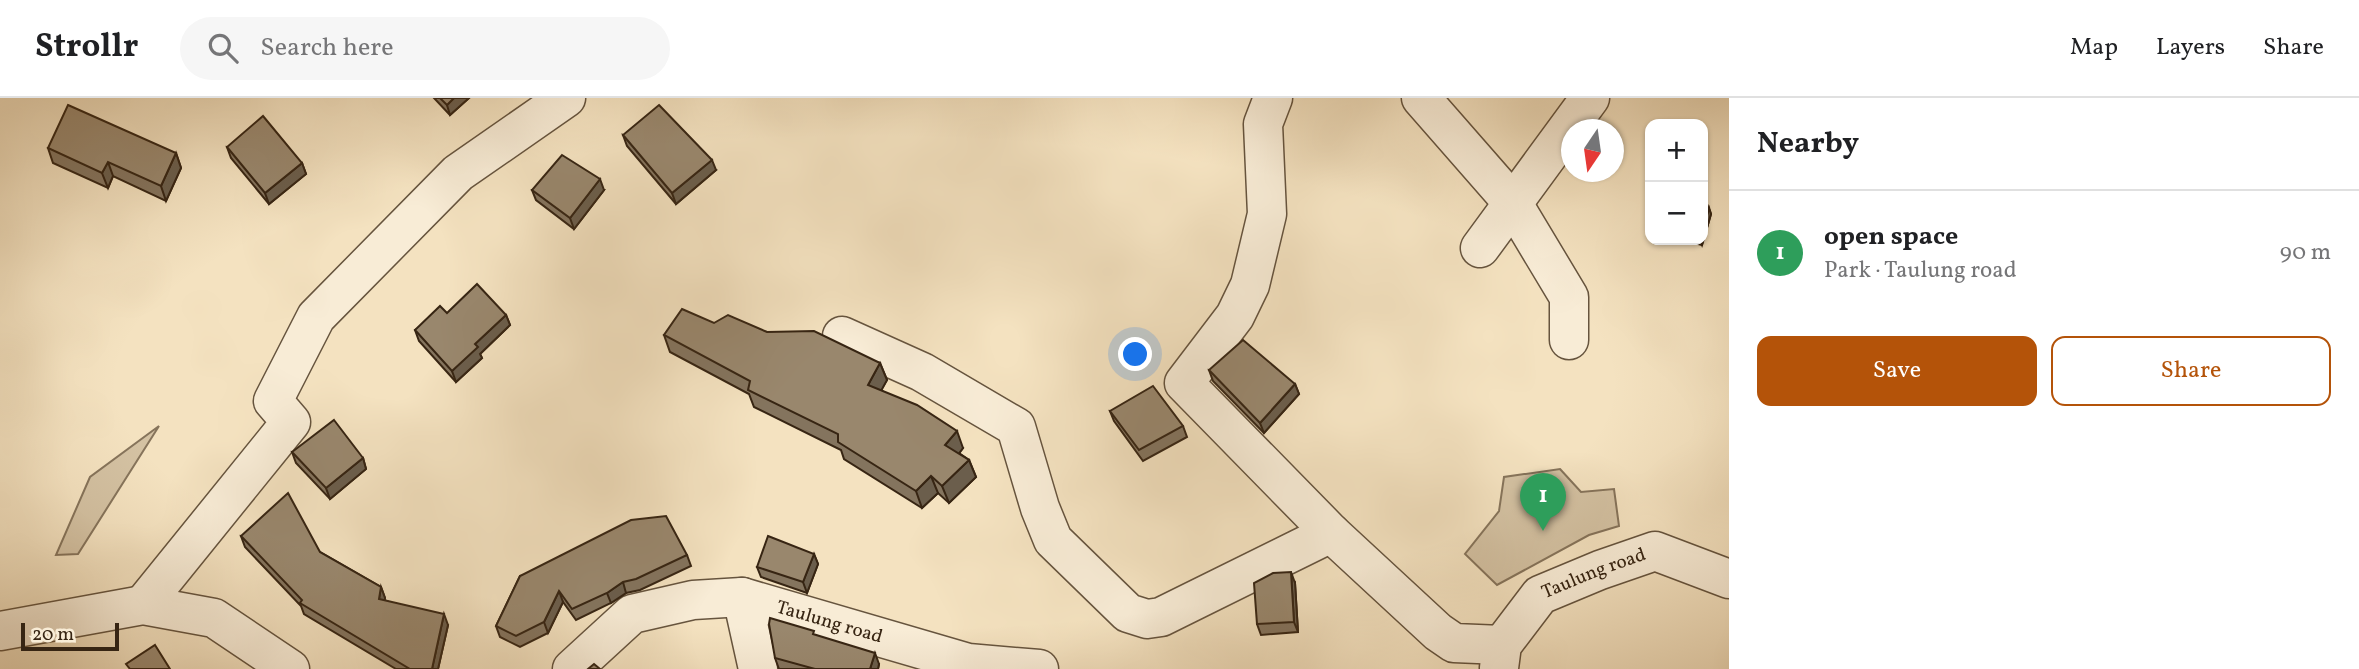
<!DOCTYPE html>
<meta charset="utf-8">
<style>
body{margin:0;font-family:Vollkorn,serif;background:#f6f6f6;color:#202124}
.controls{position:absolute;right:21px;top:21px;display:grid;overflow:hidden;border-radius:14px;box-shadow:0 2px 5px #0004}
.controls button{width:63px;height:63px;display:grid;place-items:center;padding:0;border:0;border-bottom:2px solid #e0e0e0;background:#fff;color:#202124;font:35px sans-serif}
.compass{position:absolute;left:1561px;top:21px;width:63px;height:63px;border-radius:50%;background:#fff;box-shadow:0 2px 5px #0004;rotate:193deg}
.scale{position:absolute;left:21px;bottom:18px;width:98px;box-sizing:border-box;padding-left:7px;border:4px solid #372513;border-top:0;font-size:19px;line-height:24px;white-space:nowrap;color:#372513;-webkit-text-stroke:5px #f8ecd6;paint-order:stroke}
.you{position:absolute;left:1136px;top:257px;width:24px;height:24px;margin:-18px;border:5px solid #fff;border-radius:50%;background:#1a73e8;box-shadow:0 0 0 10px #1a73e833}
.badge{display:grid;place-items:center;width:46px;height:46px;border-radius:50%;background:#b45309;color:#fff;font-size:23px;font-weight:700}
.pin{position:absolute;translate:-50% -58px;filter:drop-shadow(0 2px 4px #0008)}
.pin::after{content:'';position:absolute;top:37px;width:24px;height:21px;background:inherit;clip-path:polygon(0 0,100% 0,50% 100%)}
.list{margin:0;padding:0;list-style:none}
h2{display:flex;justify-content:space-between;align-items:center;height:91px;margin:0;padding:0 28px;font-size:30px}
h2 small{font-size:23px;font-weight:400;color:#757577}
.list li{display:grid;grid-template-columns:46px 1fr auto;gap:21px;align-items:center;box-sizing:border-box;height:126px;padding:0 28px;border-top:2px solid #e0e0e0}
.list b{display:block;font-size:26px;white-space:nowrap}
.list p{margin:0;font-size:23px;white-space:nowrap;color:#757577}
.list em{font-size:23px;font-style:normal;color:#757577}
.actions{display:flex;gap:14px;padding:21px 28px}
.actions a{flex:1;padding:16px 0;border:2px solid #b45309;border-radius:14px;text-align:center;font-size:24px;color:#b45309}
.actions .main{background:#b45309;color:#fff}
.icon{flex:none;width:38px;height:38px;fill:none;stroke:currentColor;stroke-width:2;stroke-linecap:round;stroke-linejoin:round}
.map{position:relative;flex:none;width:1729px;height:571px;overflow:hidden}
header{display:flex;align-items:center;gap:42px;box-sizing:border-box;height:98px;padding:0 35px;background:#fff;border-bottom:2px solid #e0e0e0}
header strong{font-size:33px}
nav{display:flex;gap:38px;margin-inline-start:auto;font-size:24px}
.search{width:490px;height:63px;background:#f6f6f6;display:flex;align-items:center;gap:18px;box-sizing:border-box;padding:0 24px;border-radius:38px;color:#757577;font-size:26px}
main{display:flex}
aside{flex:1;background:#fff}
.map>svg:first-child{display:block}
.green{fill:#d4c2a3;stroke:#86745b;stroke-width:2}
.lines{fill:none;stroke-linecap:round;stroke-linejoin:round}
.minor-casing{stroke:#66543e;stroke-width:41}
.minor{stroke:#f8ecd6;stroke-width:38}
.wall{fill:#84745e;stroke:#372513;stroke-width:2}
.shaded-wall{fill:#6b5e4c;stroke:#372513;stroke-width:2}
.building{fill:#99876d;stroke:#372513;stroke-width:2}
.labels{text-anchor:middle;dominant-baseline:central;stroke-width:6;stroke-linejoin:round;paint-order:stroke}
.street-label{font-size:19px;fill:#372513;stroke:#f8ecd6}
</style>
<header>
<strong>Strollr</strong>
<div class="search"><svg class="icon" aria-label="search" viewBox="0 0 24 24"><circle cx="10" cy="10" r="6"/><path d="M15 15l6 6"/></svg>Search here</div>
<nav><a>Map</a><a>Layers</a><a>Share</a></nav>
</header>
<main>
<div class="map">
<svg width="1729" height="571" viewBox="0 0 1729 571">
<rect width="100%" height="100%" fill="#f4e2c0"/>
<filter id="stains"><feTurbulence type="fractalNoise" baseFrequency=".00286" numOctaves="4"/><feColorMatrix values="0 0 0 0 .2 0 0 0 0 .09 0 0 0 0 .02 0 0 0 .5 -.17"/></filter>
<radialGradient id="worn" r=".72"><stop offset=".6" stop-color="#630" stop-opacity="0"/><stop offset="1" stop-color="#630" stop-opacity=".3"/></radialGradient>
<g class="green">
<path d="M 159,328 L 78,456 L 56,457 L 90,379 Z"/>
<path d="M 1560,371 L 1581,394 L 1614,391 L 1619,428 L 1589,437 L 1497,487 L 1465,456 L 1499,413 L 1504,379 Z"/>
</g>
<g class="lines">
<g class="minor-casing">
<g id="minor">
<path d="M 1273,0 L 1263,26 L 1267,116 L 1250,187 L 1235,218 L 1184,285 L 1331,435 L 1438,534 L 1454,545 L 1502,547"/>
<path d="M 1421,0 L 1512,104 L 1569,199 L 1569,242"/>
<path d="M 1480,150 L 1590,0"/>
<path d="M 842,238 L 922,274 L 1016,329 L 1040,410 L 1053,442 L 1128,515 L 1147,521 L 1161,519 L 1331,435"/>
<path d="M 742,499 L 758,571"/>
<path d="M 143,507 L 291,324 L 273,303 L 316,219 L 458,75 L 566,0"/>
<path d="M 0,533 L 143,507 L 214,520 L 290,571"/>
<path id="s1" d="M 1499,570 L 1502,547 L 1540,497 L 1600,472 L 1655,453 L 1729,481"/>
<path id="s2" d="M 572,571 L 632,516 L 693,502 L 742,499 L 968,565 L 1039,571"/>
</g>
</g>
<use href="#minor" class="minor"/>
</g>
<g class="wall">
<path d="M 434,0 L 469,0 L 450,17 Z"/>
<path d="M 623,37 L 716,72 L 676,106 L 627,48 Z"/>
<path d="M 227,49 L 302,65 L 306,76 L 269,106 L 231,60 Z"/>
<path d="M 48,50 L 176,55 L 181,70 L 166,103 L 113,78 L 108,90 L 53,65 Z"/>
<path d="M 532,92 L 604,92 L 574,131 L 536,102 Z"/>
<path d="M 1709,110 L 1711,116 L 1702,147 L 1683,142 L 1703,142 Z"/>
<path d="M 447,215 L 506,217 L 510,227 L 480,256 L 482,260 L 456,284 L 419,243 L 415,232 Z"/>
<path d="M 714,225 L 767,234 L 880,265 L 887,282 L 881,292 L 963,350 L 959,355 L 969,362 L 976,379 L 949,405 L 938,395 L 922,410 L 844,361 L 841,352 L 754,309 L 749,296 L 670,254 L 664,237 Z"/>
<path d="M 1209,272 L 1295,286 L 1299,296 L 1264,335 L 1213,283 Z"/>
<path d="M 1110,313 L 1183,328 L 1187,339 L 1143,363 L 1114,323 Z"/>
<path d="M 292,354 L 363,360 L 366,371 L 330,401 L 296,365 Z"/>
<path d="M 241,438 L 320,454 L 381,489 L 385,500 L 384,502 L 448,527 L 438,571 L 396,571 L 304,516 L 301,508 L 245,449 Z"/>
<path d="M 814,456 L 818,466 L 807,495 L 761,479 L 757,469 Z"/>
<path d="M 687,457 L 691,468 L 640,492 L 626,495 L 611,505 L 576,522 L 563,504 L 548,535 L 520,549 L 500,539 L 496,528 L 520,478 Z"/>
<path d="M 1295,485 L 1298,534 L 1261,537 L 1257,526 Z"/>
<path d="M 815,537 L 879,566 L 878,571 L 779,571 L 775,560 Z"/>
</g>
<g class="shaded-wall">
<path d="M 454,0 L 469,0 L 450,17 L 447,7 Z"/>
<path d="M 176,55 L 181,70 L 166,103 L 161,88 Z"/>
<path d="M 712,62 L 716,72 L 676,106 L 672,95 Z"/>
<path d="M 108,64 L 113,78 L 108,90 L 102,75 Z"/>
<path d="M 302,65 L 306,76 L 269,106 L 265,95 Z"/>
<path d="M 600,81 L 604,92 L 574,131 L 570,120 Z"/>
<path d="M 1709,110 L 1711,116 L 1702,147 L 1700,142 L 1703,142 L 1703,131 Z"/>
<path d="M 506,217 L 510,227 L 480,256 L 482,260 L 456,284 L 452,273 L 475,246 Z"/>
<path d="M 880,265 L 887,282 L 875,304 L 868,287 Z"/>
<path d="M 1295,286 L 1299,296 L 1264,335 L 1260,325 Z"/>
<path d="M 957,333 L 963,350 L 952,365 L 945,347 Z"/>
<path d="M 363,360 L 366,371 L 330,401 L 326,390 Z"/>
<path d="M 969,362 L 976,379 L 949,405 L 942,388 Z"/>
<path d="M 931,378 L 938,395 L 922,410 L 916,393 Z"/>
<path d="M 814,456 L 818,466 L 807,495 L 803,484 Z"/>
<path d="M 1291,474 L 1295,485 L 1298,534 L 1294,524 Z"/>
<path d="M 623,484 L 626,495 L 611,505 L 607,495 Z"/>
<path d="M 381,489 L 385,500 L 383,512 L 379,501 Z"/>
<path d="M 559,493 L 563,504 L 548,535 L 544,524 Z"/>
<path d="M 444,516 L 448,527 L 438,571 L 432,571 Z"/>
<path d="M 875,555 L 879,566 L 878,571 L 870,571 Z"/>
</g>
<g class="building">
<path d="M 440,0 L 454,0 L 447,7 Z"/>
<path d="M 68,7 L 176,55 L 161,88 L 108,64 L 102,75 L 48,50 Z"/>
<path d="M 659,7 L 712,62 L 672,95 L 623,37 Z"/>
<path d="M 263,18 L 302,65 L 265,95 L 227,49 Z"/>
<path d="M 562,57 L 600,81 L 570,120 L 532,92 Z"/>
<path d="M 1703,108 L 1709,110 L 1703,131 Z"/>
<path d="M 477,186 L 506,217 L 475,246 L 478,249 L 452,273 L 415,232 L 440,208 L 447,215 Z"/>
<path d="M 682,211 L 714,225 L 728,217 L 767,234 L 814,233 L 880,265 L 868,287 L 917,307 L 957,333 L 945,347 L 969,362 L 942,388 L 931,378 L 916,393 L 838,344 L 838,336 L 748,292 L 750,283 L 664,237 Z"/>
<path d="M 1243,242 L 1295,286 L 1260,325 L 1209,272 Z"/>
<path d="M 1153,288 L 1183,328 L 1139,352 L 1110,313 Z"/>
<path d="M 334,322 L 363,360 L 326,390 L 292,354 Z"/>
<path d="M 288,395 L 320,454 L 381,489 L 379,501 L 444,516 L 432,571 L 410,571 L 300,505 L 302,502 L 241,438 Z"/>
<path d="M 666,418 L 687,457 L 636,481 L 623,484 L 607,495 L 572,511 L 559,493 L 544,524 L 516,538 L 496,528 L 520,478 L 631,422 Z"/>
<path d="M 768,438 L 814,456 L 803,484 L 757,469 Z"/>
<path d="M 1291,474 L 1294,524 L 1257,526 L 1254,485 L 1273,475 Z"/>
<path d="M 770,520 L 814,533 L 813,536 L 875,555 L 870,571 L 815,571 L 775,560 L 769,526 Z"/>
<path d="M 155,547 L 170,571 L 130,571 L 126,566 Z"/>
<path d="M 594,566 L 600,571 L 588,571 Z"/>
</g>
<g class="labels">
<g class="street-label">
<text stroke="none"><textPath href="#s1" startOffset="144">Taulung road</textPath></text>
<text stroke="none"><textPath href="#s2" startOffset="284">Taulung road</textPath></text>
</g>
</g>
<rect width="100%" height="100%" filter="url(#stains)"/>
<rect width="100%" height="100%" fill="url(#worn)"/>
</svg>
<div class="controls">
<button>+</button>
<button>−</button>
</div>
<svg class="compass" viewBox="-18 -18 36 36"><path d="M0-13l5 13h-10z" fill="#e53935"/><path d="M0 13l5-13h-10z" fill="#757577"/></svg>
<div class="scale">20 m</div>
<div class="you"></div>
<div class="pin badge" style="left:1543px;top:433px;background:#2e9e5b">1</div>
</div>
<aside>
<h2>Nearby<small></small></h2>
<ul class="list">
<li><span class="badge" style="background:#2e9e5b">1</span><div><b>open space</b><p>Park · Taulung road</p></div><em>90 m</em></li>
</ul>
<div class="actions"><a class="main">Save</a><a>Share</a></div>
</aside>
</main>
